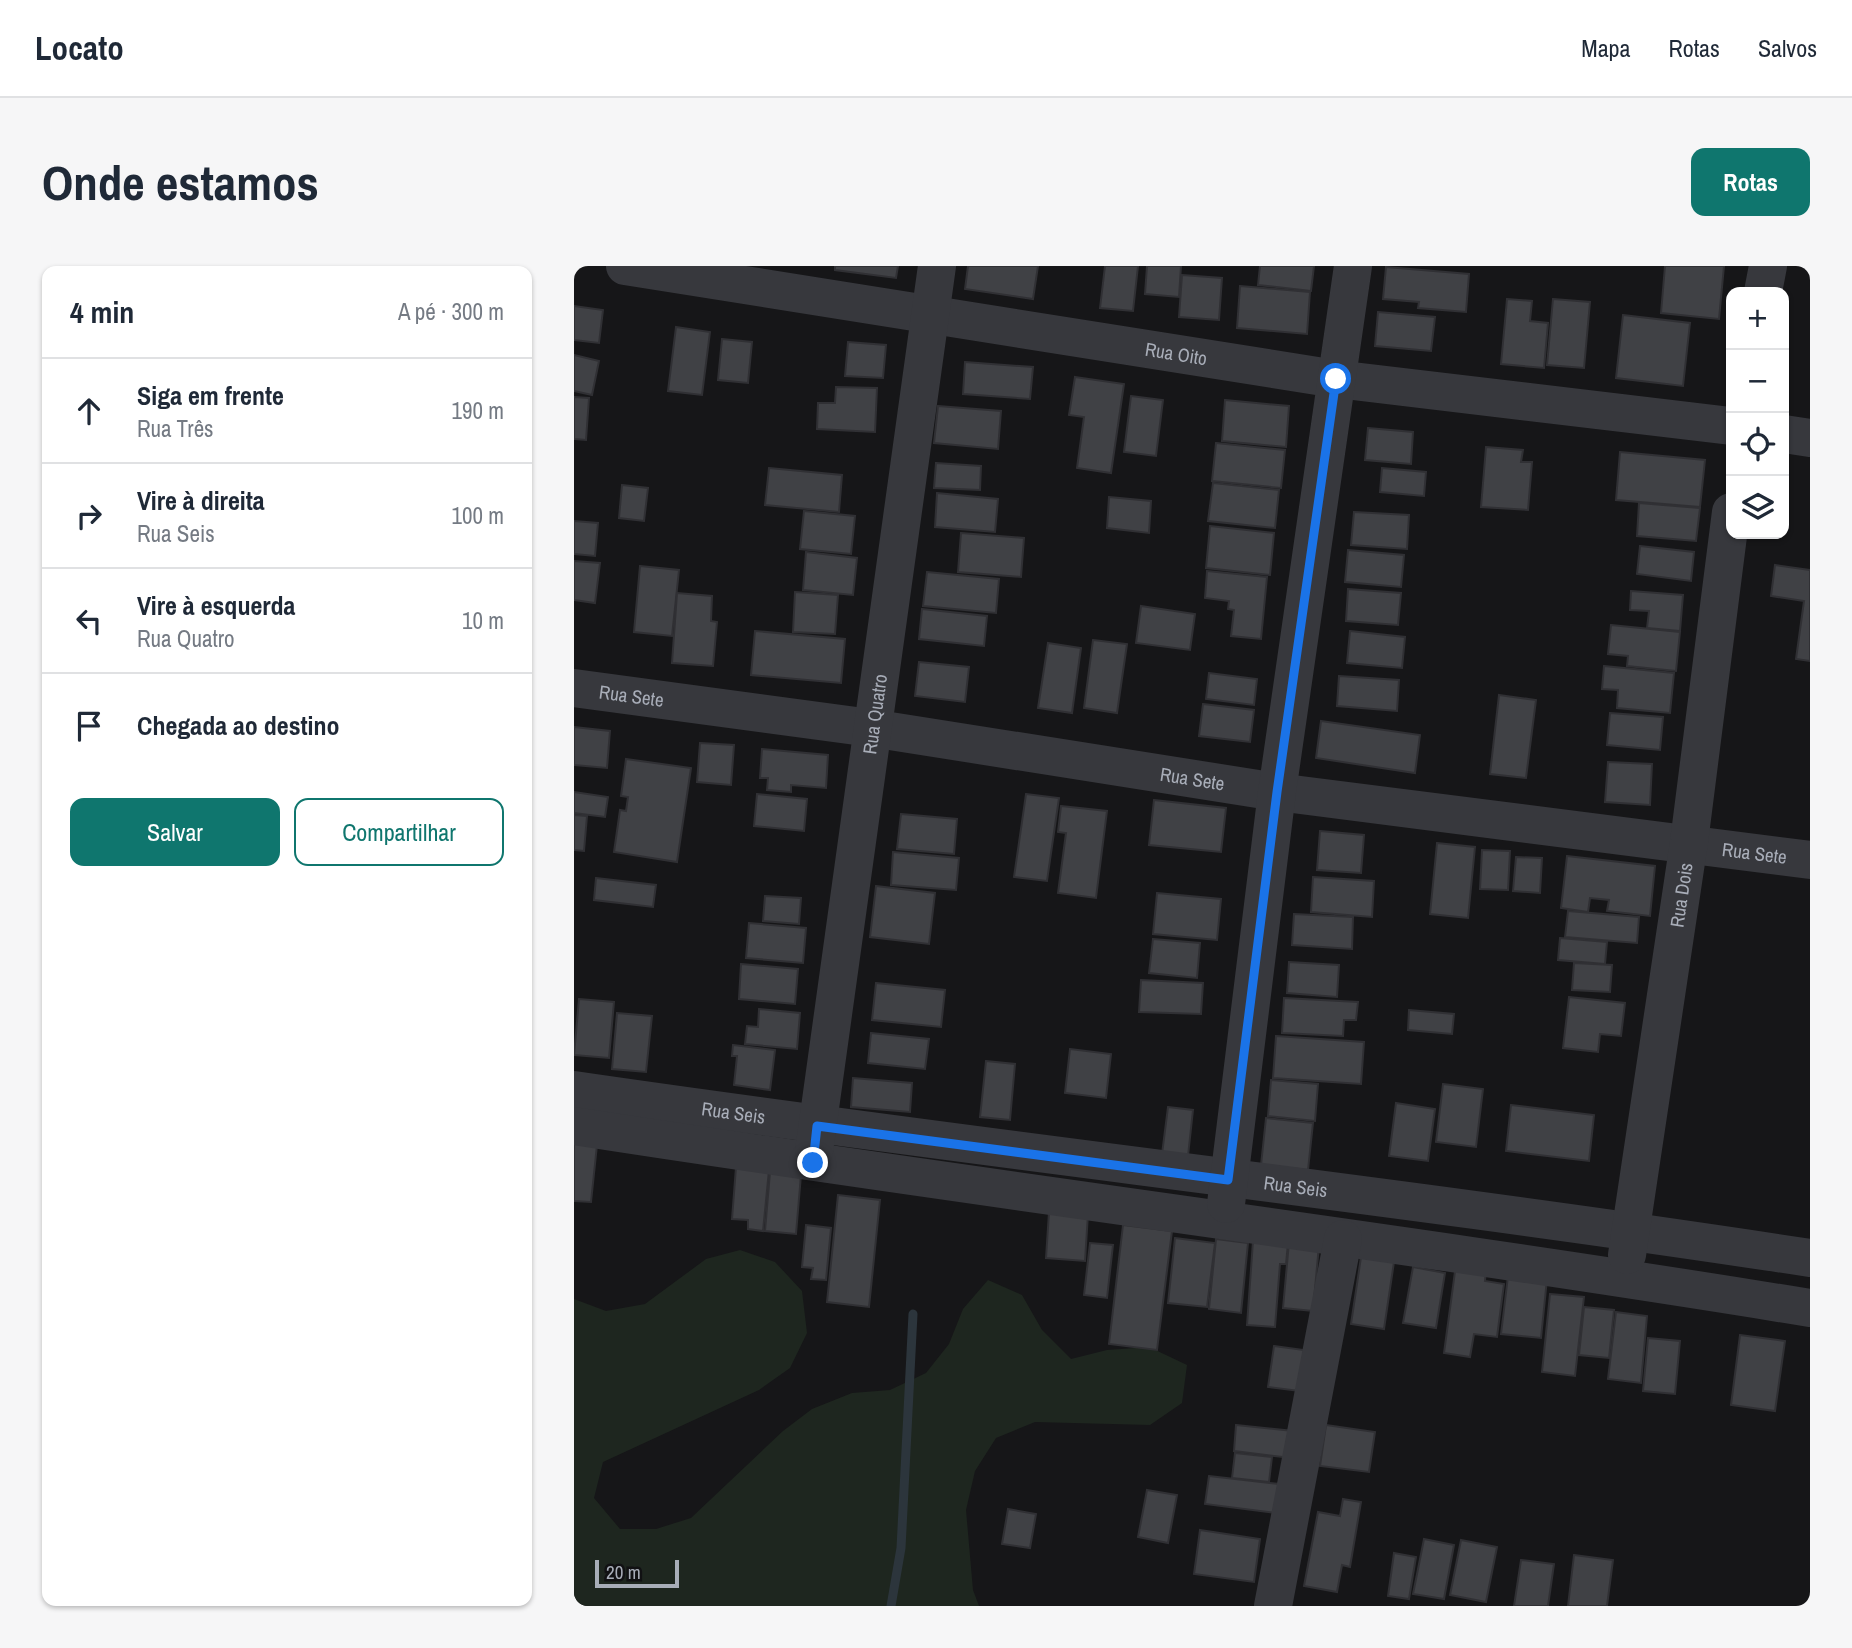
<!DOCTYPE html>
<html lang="pt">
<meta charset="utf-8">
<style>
body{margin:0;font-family:"Archivo Narrow",sans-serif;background:#f6f6f7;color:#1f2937}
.controls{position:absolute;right:21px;top:21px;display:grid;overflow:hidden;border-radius:14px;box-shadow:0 2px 5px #0004}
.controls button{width:63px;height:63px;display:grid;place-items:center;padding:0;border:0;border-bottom:2px solid #e0e1e3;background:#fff;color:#1f2937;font:35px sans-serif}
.scale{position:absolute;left:21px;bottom:18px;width:84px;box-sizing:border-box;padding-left:7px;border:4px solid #a8adb8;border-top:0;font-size:19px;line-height:24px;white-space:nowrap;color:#a8adb8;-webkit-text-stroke:5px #111113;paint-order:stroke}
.stop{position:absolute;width:21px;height:21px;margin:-16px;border:5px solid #1a73e8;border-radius:50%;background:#fff}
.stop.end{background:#1a73e8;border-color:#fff;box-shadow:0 2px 7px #0008}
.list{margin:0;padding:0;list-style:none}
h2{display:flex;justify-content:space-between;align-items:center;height:91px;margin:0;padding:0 28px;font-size:30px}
h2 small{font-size:23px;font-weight:400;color:#747a83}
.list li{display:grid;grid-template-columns:46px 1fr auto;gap:21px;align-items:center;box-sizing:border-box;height:105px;padding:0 28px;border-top:2px solid #e0e1e3}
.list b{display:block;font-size:26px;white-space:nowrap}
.list p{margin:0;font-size:23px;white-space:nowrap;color:#747a83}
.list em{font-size:23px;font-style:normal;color:#747a83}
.actions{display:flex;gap:14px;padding:21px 28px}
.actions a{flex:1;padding:16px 0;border:2px solid #0f766e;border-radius:14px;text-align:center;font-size:24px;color:#0f766e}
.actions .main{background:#0f766e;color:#fff}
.icon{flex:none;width:38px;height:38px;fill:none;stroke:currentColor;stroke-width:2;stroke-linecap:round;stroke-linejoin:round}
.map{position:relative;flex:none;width:1236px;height:1340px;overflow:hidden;border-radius:14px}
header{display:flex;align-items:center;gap:42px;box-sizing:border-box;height:98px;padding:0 35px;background:#fff;border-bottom:2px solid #e0e1e3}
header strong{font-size:33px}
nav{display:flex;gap:38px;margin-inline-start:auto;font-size:24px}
.intro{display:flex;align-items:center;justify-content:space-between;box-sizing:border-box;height:168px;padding:0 42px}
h1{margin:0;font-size:49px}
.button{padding:18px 32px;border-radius:14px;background:#0f766e;color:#fff;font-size:24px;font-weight:700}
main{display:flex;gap:42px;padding:0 42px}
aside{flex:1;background:#fff;border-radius:14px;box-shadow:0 2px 5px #0004}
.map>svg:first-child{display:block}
.green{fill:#1e261f}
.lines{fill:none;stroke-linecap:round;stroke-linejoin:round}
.stream{stroke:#2c353c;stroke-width:9}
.building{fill:#404145;stroke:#303034;stroke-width:2}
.minor{stroke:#37383d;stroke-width:38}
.route{stroke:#1a73e8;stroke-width:9}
.labels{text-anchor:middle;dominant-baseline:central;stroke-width:5;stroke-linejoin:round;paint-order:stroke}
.street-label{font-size:19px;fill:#a8adb8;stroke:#111113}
</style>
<header>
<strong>Locato</strong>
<nav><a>Mapa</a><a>Rotas</a><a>Salvos</a></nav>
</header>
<div class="intro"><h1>Onde estamos</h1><a class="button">Rotas</a></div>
<main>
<aside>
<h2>4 min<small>A pé · 300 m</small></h2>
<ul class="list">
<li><svg class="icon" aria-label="ahead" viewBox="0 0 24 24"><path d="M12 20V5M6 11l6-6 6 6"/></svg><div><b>Siga em frente</b><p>Rua Três</p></div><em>190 m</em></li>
<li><svg class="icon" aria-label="right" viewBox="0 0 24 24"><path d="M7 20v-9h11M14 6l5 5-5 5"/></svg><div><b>Vire à direita</b><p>Rua Seis</p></div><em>100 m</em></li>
<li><svg class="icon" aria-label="left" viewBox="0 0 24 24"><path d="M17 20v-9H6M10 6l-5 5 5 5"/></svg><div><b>Vire à esquerda</b><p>Rua Quatro</p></div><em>10 m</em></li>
<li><svg class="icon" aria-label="arrive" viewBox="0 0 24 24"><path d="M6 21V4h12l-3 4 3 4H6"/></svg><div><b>Chegada ao destino</b></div></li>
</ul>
<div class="actions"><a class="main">Salvar</a><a>Compartilhar</a></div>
</aside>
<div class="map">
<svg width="1236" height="1340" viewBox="0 0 1236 1340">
<rect width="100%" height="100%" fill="#161618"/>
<path class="green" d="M 166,984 L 201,996 L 228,1025 L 233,1067 L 216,1102 L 185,1124 L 29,1196 L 20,1232 L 46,1263 L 82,1263 L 117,1252 L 209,1165 L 238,1143 L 278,1127 L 316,1124 L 352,1107 L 375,1078 L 389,1043 L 414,1014 L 448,1029 L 468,1064 L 497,1093 L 533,1084 L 575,1081 L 613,1099 L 608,1137 L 576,1159 L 461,1156 L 422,1172 L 401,1205 L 392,1244 L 399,1324 L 405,1340 L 0,1340 L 0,1033 L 32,1045 L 71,1038 L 132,993 Z"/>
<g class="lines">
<path class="stream" d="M 317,1340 L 327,1282 L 339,1048"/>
</g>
<g class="building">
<path d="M 261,0 L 324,0 L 322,12 L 261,4 Z"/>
<path d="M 394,0 L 464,0 L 459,33 L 391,23 Z"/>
<path d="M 531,0 L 564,0 L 559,45 L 526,42 Z"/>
<path d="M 573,0 L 607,0 L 605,31 L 571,28 Z"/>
<path d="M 686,0 L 740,0 L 737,25 L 684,19 Z"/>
<path d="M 1091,0 L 1150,0 L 1145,53 L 1087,47 Z"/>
<path d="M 812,1 L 895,8 L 892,46 L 844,42 L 845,36 L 809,33 Z"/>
<path d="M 608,9 L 648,12 L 645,54 L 605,51 Z"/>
<path d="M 666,20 L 736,26 L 733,68 L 663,62 Z"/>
<path d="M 933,33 L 958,35 L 956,55 L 974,57 L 970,102 L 927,98 Z"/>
<path d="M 979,33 L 1016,36 L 1010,102 L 973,99 Z"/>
<path d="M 0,40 L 29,44 L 25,77 L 0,74 Z"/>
<path d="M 804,46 L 861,51 L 857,85 L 801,80 Z"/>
<path d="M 1049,49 L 1116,57 L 1109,120 L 1042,112 Z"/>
<path d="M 102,61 L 136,66 L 128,129 L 94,125 Z"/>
<path d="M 148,73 L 178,76 L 174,117 L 144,114 Z"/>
<path d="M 274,76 L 312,79 L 309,112 L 271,110 Z"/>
<path d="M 0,89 L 25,95 L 18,129 L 0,125 Z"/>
<path d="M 391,96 L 459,101 L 456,133 L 389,128 Z"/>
<path d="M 501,111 L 550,118 L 537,207 L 503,202 L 510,151 L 495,149 Z"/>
<path d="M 262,121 L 303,122 L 301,166 L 243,163 L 244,137 L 261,137 Z"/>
<path d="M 557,130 L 589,134 L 582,190 L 550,186 Z"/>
<path d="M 0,131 L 15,132 L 12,174 L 0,173 Z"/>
<path d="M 651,134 L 715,140 L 712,181 L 648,175 Z"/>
<path d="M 364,140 L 427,145 L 424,183 L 360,177 Z"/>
<path d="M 794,162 L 839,166 L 837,198 L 791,194 Z"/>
<path d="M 642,177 L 711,184 L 707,222 L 638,215 Z"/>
<path d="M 912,181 L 949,184 L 947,196 L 958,196 L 954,244 L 907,241 Z"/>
<path d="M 1046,186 L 1131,194 L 1126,241 L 1042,234 Z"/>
<path d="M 362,197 L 407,200 L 406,224 L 360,222 Z"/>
<path d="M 195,202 L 268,209 L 265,246 L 191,239 Z"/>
<path d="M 808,202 L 852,206 L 850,230 L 806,226 Z"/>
<path d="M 639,217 L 705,224 L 701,262 L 634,255 Z"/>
<path d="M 48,219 L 74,222 L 70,255 L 45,252 Z"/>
<path d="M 363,227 L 424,233 L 421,266 L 361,261 Z"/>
<path d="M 535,231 L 577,235 L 575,267 L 533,262 Z"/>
<path d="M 1065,237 L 1126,242 L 1122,275 L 1063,270 Z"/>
<path d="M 230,245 L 281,250 L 277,288 L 226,283 Z"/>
<path d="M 780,246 L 835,249 L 833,283 L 777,279 Z"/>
<path d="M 0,255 L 24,257 L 21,290 L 0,288 Z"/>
<path d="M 636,260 L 700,267 L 696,309 L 632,302 Z"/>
<path d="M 387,267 L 450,272 L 447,311 L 384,306 Z"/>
<path d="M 1066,280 L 1120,286 L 1117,315 L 1063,308 Z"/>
<path d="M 774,284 L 830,289 L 827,321 L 771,316 Z"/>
<path d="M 232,286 L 283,292 L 279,329 L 229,324 Z"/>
<path d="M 0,295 L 26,297 L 21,337 L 0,334 Z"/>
<path d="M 1201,299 L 1236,304 L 1236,395 L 1222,393 L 1230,335 L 1197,330 Z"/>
<path d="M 66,300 L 105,304 L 98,370 L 60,366 Z"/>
<path d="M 633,305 L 693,311 L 687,373 L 657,370 L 660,344 L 654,343 L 655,335 L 631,332 Z"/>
<path d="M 353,306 L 425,313 L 422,347 L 349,340 Z"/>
<path d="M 774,323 L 827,327 L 824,359 L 772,355 Z"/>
<path d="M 1057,325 L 1109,329 L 1106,365 L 1073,362 L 1075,345 L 1056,344 Z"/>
<path d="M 221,326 L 264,329 L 261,368 L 219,366 Z"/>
<path d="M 103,327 L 138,330 L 137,355 L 143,356 L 139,400 L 98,397 Z"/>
<path d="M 567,340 L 621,348 L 616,384 L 562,377 Z"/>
<path d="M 348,343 L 413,350 L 410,380 L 345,373 Z"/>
<path d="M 1037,359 L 1106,366 L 1102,405 L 1053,400 L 1054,390 L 1034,388 Z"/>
<path d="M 181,365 L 271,373 L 267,417 L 177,409 Z"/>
<path d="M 776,365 L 831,371 L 828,402 L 773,397 Z"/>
<path d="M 519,374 L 553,378 L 543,447 L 510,442 Z"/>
<path d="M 474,377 L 507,382 L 498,447 L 464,442 Z"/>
<path d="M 345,396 L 395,401 L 391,436 L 341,430 Z"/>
<path d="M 1030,400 L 1100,407 L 1096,447 L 1043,442 L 1044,424 L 1028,423 Z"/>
<path d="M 635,407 L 683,413 L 680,439 L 632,433 Z"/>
<path d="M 765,410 L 825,414 L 823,445 L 763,440 Z"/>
<path d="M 925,429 L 962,434 L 952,512 L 916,508 Z"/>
<path d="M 629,438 L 680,444 L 676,476 L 625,470 Z"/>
<path d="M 1036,447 L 1089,451 L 1086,484 L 1033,479 Z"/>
<path d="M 747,455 L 846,469 L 841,507 L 742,492 Z"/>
<path d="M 0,461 L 36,465 L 33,502 L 0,499 Z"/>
<path d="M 126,477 L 160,479 L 157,519 L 123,516 Z"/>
<path d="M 188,483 L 254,489 L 252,522 L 217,519 L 217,526 L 193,524 L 194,512 L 186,512 Z"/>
<path d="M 52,493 L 117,502 L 103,596 L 40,586 L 46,544 L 52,545 L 54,531 L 47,530 Z"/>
<path d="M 1034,496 L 1078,498 L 1076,539 L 1031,536 Z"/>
<path d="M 0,526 L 34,531 L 31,551 L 0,547 Z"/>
<path d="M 183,528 L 233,533 L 230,565 L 180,560 Z"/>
<path d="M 452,528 L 485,532 L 473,615 L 440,611 Z"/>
<path d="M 580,534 L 652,542 L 647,586 L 575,579 Z"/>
<path d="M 487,540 L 533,545 L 522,632 L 484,627 L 492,567 L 484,566 Z"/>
<path d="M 327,548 L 383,553 L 380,588 L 323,583 Z"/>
<path d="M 0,549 L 13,550 L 10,585 L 0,584 Z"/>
<path d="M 746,565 L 790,569 L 787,607 L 743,604 Z"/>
<path d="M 863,577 L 901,581 L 894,652 L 856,648 Z"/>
<path d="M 908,584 L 936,585 L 934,624 L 906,623 Z"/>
<path d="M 319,586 L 385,592 L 382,624 L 317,619 Z"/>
<path d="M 993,590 L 1081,600 L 1076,650 L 1033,645 L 1035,634 L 1016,632 L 1014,646 L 987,642 Z"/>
<path d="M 942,591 L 968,592 L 966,627 L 939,625 Z"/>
<path d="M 739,611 L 800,615 L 798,651 L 737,646 Z"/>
<path d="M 22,612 L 82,619 L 79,641 L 20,634 Z"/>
<path d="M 302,620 L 361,627 L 355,678 L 296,671 Z"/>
<path d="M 583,627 L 647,633 L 643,674 L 579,668 Z"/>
<path d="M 191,630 L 227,632 L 225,658 L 189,655 Z"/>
<path d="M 994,645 L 1065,651 L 1063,677 L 991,671 Z"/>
<path d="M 720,648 L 779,651 L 778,683 L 718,679 Z"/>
<path d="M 175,657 L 232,662 L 229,697 L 172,692 Z"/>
<path d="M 986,672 L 1033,676 L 1031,698 L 984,694 Z"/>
<path d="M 579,673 L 626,677 L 623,712 L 575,707 Z"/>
<path d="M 715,696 L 765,699 L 763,731 L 713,727 Z"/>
<path d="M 1000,697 L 1038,699 L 1036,726 L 998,724 Z"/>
<path d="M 167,698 L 224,703 L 221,738 L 165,733 Z"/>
<path d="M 567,714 L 629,717 L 627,748 L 565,746 Z"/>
<path d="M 302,717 L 371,724 L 367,761 L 298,754 Z"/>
<path d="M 995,731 L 1051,737 L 1047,770 L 1026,768 L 1024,786 L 989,782 Z"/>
<path d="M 710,732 L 784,736 L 782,754 L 770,754 L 769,770 L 708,767 Z"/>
<path d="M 5,733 L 40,736 L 35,792 L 0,789 Z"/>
<path d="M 185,743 L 226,747 L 223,783 L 171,778 L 173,760 L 184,761 Z"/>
<path d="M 835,744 L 880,748 L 878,768 L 834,764 Z"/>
<path d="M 43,747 L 78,750 L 72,806 L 38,803 Z"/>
<path d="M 297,767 L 355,773 L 351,803 L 294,797 Z"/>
<path d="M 702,770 L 790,776 L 787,818 L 699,812 Z"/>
<path d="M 159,779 L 201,784 L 196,824 L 160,819 L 163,790 L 158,790 Z"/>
<path d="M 496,783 L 537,788 L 532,832 L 491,827 Z"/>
<path d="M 412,795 L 441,798 L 436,854 L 406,851 Z"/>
<path d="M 279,812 L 338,817 L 336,846 L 277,841 Z"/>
<path d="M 697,814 L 744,818 L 741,855 L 694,850 Z"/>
<path d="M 869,818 L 909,823 L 902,881 L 862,876 Z"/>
<path d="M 822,837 L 861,843 L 854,895 L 815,890 Z"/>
<path d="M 937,839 L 1020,849 L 1015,895 L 932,885 Z"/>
<path d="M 594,841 L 619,844 L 614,890 L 588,888 Z"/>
<path d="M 692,852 L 739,857 L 734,904 L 687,899 Z"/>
<path d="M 0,877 L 23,879 L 17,936 L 0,935 Z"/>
<path d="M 162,901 L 195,904 L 189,965 L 174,963 L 174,954 L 158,953 Z"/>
<path d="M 196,906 L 227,909 L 222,968 L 191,965 Z"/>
<path d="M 264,929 L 306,934 L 295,1041 L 253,1036 Z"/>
<path d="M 475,946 L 514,948 L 511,995 L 472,992 Z"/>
<path d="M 232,959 L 257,962 L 252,1014 L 237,1013 L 239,1002 L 228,1001 Z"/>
<path d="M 549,959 L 598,965 L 583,1084 L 535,1078 Z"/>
<path d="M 601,972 L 641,977 L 633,1041 L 594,1037 Z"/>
<path d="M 642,973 L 674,977 L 667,1047 L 635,1043 Z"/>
<path d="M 679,975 L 714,977 L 712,998 L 706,998 L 701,1061 L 673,1059 Z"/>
<path d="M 715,976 L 745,979 L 739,1045 L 709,1042 Z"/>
<path d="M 516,977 L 539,979 L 533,1032 L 510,1029 Z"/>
<path d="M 787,991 L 820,996 L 810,1063 L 777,1058 Z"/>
<path d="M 882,998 L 912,1002 L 911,1015 L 930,1018 L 923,1071 L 900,1068 L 896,1091 L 870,1087 Z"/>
<path d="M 839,1001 L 871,1007 L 862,1062 L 829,1057 Z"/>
<path d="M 934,1010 L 973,1013 L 967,1072 L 927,1068 Z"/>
<path d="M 976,1028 L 1010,1031 L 1001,1110 L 968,1106 Z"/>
<path d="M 1010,1041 L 1040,1044 L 1035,1092 L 1005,1089 Z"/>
<path d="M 1042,1046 L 1073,1050 L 1067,1117 L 1034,1113 Z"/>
<path d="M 1166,1069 L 1211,1075 L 1201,1145 L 1157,1139 Z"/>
<path d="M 1074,1072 L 1106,1075 L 1101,1128 L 1069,1125 Z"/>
<path d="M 700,1080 L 730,1084 L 725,1125 L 694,1121 Z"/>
<path d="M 662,1159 L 719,1165 L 717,1192 L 660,1185 Z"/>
<path d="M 752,1159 L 801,1166 L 795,1206 L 746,1200 Z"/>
<path d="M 661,1187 L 698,1191 L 695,1216 L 658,1212 Z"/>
<path d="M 635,1210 L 705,1218 L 702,1247 L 631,1238 Z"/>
<path d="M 573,1224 L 603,1229 L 594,1277 L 564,1271 Z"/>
<path d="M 769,1233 L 787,1236 L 776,1301 L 768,1299 L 763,1326 L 730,1320 L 744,1246 L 766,1250 Z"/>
<path d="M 434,1243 L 462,1248 L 456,1282 L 428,1278 Z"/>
<path d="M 626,1264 L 686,1273 L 680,1316 L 620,1308 Z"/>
<path d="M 850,1273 L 880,1279 L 870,1333 L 839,1328 Z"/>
<path d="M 887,1274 L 923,1281 L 912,1336 L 876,1329 Z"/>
<path d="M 820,1287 L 842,1291 L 835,1333 L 814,1330 Z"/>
<path d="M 1000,1289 L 1039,1294 L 1033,1340 L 994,1340 Z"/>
<path d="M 947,1294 L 980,1298 L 974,1340 L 940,1340 Z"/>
</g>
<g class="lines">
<g class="minor">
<path id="s1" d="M 51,0 L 762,113 L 1157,160"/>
<path d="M 1189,26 L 1194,0"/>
<path d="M 1210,168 L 1236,172"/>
<path id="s2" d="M 0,422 L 297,462 L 703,526 L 1236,594"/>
<path id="s3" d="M 0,824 C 411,884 825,929 1236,992"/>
<path d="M 0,860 C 411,924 825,975 1236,1042"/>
<path id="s4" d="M 240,885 L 363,0"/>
<path d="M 652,938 L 703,526 L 779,0"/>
<path id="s5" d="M 1053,989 L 1115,576 L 1157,246"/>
<path d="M 699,1340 L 769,973"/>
</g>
</g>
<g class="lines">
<path class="route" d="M 239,897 L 243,860 L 654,914 L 703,526 L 762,113"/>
</g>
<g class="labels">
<g class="street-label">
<text stroke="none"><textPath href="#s1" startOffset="558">Rua Oito</textPath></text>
<text stroke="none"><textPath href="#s2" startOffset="58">Rua Sete</textPath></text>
<text stroke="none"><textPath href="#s4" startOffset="441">Rua Quatro</textPath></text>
<text stroke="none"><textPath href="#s2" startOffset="625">Rua Sete</textPath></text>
<text stroke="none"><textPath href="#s2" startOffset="1192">Rua Sete</textPath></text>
<text stroke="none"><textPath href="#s5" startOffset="364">Rua Dois</textPath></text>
<text stroke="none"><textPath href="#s3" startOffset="161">Rua Seis</textPath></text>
<text stroke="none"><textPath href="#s3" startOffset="728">Rua Seis</textPath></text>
</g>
</g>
</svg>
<div class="controls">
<button>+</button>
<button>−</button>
<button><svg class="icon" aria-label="locate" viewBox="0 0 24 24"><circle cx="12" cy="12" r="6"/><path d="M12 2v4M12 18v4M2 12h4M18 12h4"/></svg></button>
<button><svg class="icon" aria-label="layers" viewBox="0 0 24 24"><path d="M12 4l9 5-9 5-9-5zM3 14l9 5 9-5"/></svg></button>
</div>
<div class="scale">20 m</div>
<div class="stop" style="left:762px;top:113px"></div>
<div class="stop end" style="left:239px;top:897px"></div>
</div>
</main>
